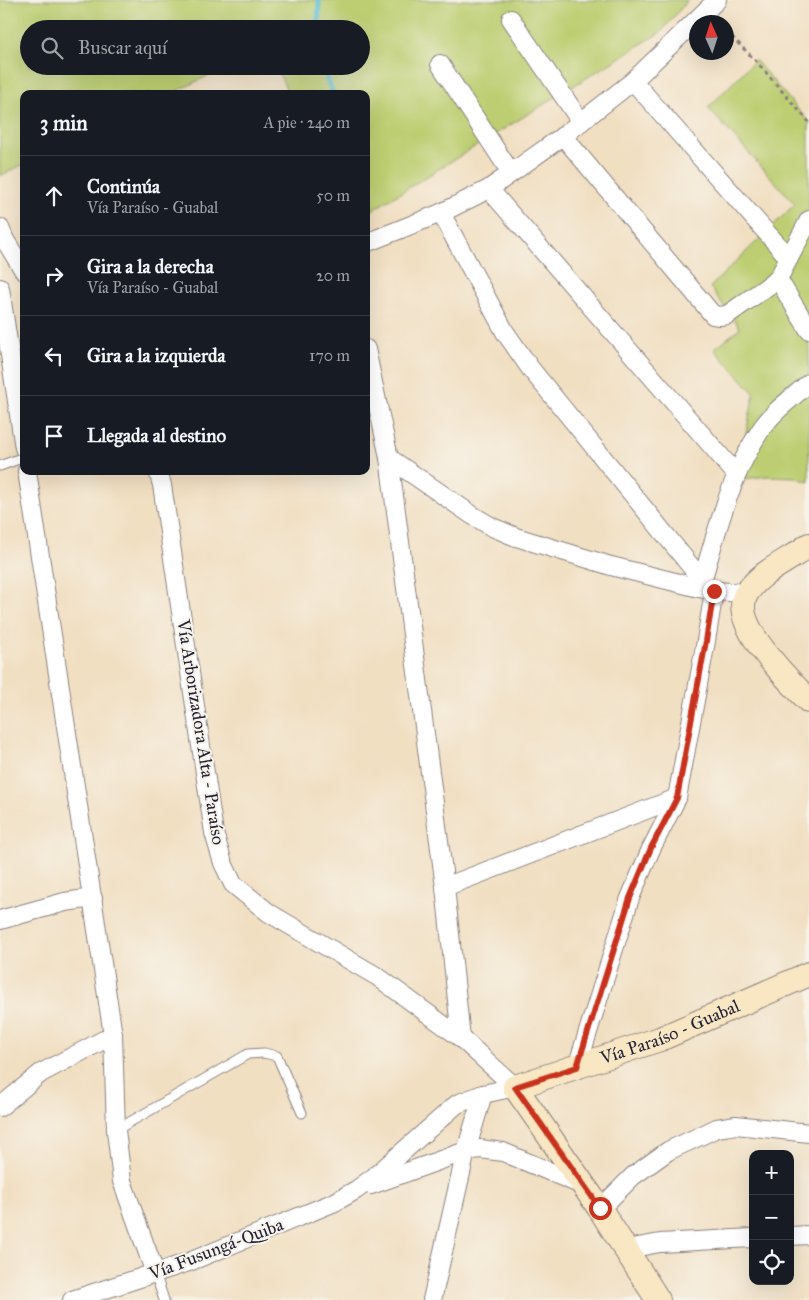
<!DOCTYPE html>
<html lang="es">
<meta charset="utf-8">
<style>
body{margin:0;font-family:"IM FELL Great Primer",serif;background:#20242c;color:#f1f3f6}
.controls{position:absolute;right:15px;bottom:15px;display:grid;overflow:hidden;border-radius:10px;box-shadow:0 5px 20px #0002}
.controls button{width:45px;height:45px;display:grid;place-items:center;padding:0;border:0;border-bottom:1px solid #363941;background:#171b24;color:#f1f3f6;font:25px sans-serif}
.compass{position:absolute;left:689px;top:15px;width:45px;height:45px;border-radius:50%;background:#171b24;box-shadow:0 5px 20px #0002;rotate:357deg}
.stop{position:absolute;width:15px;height:15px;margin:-11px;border:4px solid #c8321e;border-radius:50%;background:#fff}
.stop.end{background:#c8321e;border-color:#fff;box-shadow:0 1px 5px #0008}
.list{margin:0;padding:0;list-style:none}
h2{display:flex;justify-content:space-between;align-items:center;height:65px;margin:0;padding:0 20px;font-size:21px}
h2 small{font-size:16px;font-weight:400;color:#9ea1a6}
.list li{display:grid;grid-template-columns:32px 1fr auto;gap:15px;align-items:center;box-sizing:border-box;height:80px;padding:0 20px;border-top:1px solid #363941}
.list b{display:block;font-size:19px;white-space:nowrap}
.list p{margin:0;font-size:16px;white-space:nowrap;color:#9ea1a6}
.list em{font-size:16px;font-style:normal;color:#9ea1a6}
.icon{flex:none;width:28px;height:28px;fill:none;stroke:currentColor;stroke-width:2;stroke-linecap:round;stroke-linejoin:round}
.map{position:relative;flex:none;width:809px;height:1300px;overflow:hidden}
.search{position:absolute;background:#171b24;box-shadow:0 5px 20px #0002;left:20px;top:20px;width:350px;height:55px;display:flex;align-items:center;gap:12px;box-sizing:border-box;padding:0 18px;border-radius:28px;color:#9ea1a6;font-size:19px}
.panel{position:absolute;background:#171b24;box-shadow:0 5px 20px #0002;left:20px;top:90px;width:350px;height:385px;border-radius:10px}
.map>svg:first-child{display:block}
.grass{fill:#bcce71;stroke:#6f7856}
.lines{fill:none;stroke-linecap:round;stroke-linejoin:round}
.stream{stroke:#57bfd4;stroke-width:5.5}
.lane-casing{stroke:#8a807e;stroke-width:11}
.street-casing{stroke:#8a807e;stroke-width:20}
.secondary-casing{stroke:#8a807e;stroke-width:26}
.path{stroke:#8a807e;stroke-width:3;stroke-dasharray:4 4;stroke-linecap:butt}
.lane{stroke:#fff;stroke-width:9}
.street{stroke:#fff;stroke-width:18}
.secondary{stroke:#f9e7c3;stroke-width:24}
.route{stroke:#c8321e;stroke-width:6}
.labels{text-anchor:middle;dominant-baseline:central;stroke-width:4;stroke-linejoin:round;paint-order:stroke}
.street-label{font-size:18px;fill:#22223b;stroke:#f7f3e8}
</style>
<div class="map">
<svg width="809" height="1300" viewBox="0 0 809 1300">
<rect width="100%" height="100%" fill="#f7f3e8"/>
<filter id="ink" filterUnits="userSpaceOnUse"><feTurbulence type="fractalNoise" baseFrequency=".02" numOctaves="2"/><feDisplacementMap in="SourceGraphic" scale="10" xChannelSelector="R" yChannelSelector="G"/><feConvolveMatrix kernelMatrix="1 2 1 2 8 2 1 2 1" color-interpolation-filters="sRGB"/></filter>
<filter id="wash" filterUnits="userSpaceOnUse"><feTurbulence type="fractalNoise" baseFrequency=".0096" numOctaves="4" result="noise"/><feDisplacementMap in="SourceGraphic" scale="20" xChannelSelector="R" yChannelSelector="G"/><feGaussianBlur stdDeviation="1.12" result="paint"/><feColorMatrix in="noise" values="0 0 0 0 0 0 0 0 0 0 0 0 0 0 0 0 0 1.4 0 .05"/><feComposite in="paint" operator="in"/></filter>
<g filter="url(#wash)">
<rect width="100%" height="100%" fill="#f1dfc2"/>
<g class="grass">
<path d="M 0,0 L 688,0 L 661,32 L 366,214 L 366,94 L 289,94 L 275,66 L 361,66 L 361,29 L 29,29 L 29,66 L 226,66 L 222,69 L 171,94 L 24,94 L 24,164 L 0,176 Z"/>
<path d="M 755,60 L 809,122 L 809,482 L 794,477 L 767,476 L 737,480 L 754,393 L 714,349 L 740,328 L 710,287 L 795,204 L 708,108 Z"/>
</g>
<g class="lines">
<g class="stream">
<path d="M 318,29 L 319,0"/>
<path d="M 322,66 L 333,94"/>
</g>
</g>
</g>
<g filter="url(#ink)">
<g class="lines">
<g class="lane-casing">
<g id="lane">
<path d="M 0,466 L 24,457"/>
<path d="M 116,1130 L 248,1054 L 264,1053 L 277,1056 L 302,1113"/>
<path d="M 155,1273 L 164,1300"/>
</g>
</g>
<g class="street-casing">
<g id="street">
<path d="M 511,19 L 581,122"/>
<path d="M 440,64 L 511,173"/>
<path d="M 633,81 L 789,258"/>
<path d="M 563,136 L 713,315 L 720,316 L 727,315 L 778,279"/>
<path d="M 489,189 L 736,474"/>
<path d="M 441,213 L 505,332 L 530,368 L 702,580"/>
<path d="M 809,220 L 778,279 L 809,330"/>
<path d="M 0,228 L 5,240 L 24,271"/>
<path d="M 366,243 L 441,213 L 489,189 L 563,136 L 633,81 L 717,0"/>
<path d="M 0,288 L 24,448"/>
<path d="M 366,349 L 389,458 L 445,887 L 461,1038"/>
<path d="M 389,458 L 472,515 L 492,527 L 516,537 L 611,566 L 699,588 L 714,591 L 746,593"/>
<path d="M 27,471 L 113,1035 L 116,1130 L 122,1181 L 155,1273"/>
<path d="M 158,471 L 162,485 L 214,833 L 223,863 L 233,884 L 269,913 L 378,977 L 461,1038 L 515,1087"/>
<path d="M 700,588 C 716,535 729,478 760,431 C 772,412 792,398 809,383"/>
<path d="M 445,887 L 677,798"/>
<path d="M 0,920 L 65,902 L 93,898"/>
<path d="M 577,1067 L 630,898 L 651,849 L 677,798 L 706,641 L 714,591"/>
<path d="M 0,1107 L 41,1073 L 113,1035"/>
<path d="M 371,1185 L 466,1151 L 480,1149 L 503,1152 L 584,1186"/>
<path d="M 600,1209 L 633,1176 L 668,1151 L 717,1128 L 736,1125 L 809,1133"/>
<path d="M 790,1236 L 809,1235"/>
<path d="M 627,1249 L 660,1243 L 753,1238"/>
<path d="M 72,1300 L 189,1262 L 335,1202 L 356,1190 L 374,1177 L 457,1104 L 483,1094 L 515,1087"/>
<path d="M 432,1300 L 466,1151 L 483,1094"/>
</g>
</g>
<g class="secondary-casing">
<g id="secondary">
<path d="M 809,545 C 789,561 763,570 748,591 C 725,621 790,681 809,701"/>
<path id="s1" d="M 658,1300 L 600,1209 L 515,1087 L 660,1039 L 809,974"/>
</g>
</g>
<path class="path" d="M 726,31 L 755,60 L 809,122"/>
<use href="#lane" class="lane"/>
<use href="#street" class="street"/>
<use href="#secondary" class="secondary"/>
</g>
</g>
<g class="lines" filter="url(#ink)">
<path class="route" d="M 600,1208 L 515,1087 L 577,1067 L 630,898 L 651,848 L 677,798 L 706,641 L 714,591"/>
</g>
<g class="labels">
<g class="street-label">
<text transform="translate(201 732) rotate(81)">Vía Arborizadora Alta - Paraíso</text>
<text stroke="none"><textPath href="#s1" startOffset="421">Vía Paraíso - Guabal</textPath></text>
<text transform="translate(216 1249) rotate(-21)">Vía Fusungá-Quiba</text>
</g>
</g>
</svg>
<div class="controls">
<button>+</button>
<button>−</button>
<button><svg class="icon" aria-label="locate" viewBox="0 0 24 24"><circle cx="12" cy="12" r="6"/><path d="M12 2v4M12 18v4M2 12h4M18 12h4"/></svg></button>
</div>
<svg class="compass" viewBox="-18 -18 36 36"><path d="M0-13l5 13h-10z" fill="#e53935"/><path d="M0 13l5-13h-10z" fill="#9ea1a6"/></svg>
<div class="stop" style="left:600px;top:1208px"></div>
<div class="stop end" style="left:714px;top:591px"></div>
<div class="search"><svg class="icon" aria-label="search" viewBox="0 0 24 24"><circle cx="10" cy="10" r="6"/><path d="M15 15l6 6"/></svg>Buscar aquí</div>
<section class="panel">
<h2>3 min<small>A pie · 240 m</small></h2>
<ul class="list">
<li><svg class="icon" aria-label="ahead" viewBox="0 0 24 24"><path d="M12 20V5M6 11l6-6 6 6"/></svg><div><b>Continúa</b><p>Vía Paraíso - Guabal</p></div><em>50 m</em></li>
<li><svg class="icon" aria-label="right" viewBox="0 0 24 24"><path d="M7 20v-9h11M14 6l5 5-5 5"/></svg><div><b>Gira a la derecha</b><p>Vía Paraíso - Guabal</p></div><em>20 m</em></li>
<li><svg class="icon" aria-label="left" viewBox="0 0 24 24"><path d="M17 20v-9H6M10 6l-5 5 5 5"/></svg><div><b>Gira a la izquierda</b></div><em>170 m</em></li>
<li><svg class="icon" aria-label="arrive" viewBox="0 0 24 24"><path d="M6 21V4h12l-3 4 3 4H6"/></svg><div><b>Llegada al destino</b></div></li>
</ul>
</section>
</div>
